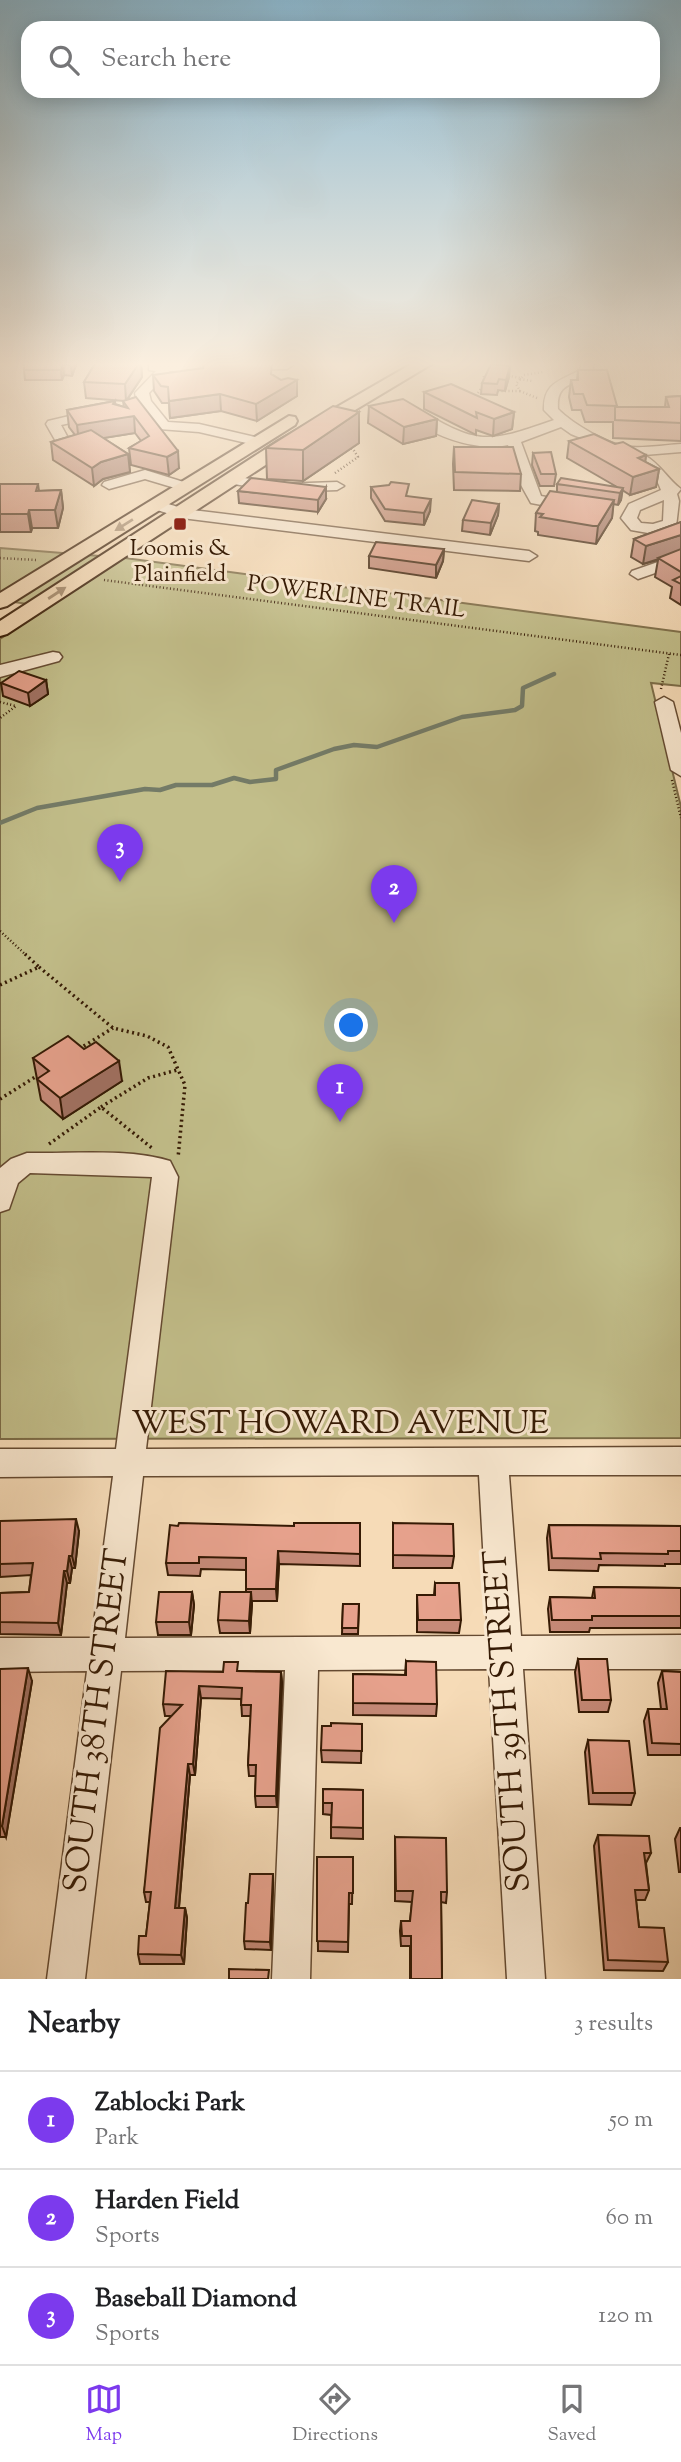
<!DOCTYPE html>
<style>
body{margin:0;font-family:"Sorts Mill Goudy",serif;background:#f6f6f6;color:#202124}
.you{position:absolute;left:352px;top:1026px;width:24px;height:24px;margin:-18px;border:5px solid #fff;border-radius:50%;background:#1a73e8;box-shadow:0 0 0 10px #1a73e833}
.badge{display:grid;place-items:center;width:46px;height:46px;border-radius:50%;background:#7c3aed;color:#fff;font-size:23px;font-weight:700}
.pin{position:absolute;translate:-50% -58px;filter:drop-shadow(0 2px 4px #0008)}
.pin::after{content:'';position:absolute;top:37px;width:24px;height:21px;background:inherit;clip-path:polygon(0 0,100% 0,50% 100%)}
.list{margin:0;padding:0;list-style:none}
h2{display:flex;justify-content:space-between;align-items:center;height:91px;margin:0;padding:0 28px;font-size:30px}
h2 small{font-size:23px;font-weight:400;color:#757577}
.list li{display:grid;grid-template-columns:46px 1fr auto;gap:21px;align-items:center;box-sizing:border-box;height:98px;padding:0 28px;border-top:2px solid #e0e0e0}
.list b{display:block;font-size:26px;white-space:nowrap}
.list p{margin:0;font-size:23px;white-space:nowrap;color:#757577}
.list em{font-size:23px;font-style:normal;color:#757577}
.icon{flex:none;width:38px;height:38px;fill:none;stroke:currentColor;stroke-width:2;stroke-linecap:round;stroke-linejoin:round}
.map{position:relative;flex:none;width:681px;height:1979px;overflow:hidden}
.search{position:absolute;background:#fff;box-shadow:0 4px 18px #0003;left:21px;right:21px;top:21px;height:77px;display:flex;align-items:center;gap:18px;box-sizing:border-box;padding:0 24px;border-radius:21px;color:#757577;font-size:26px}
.sheet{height:385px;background:#fff}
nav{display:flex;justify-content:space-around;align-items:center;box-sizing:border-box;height:98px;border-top:2px solid #e0e0e0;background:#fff;font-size:19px;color:#757577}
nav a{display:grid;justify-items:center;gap:4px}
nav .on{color:#7c3aed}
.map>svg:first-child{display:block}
.green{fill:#c2be8a;stroke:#7c6c47;stroke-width:2}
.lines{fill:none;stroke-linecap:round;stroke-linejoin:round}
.stream{stroke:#747b67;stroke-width:4.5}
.minor-casing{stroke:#654a31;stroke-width:3}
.major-casing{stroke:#351a04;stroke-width:4}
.path-far1{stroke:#351a04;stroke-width:2.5;stroke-dasharray:1 2.5;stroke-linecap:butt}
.path{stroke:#351a04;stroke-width:3.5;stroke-dasharray:2 3.5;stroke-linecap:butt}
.minor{fill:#f9e8d0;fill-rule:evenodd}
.major{fill:#f6dbb7;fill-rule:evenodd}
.wall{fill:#c68a78;stroke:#351a04;stroke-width:2}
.shaded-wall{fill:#a17162;stroke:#351a04;stroke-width:2}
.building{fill:#e6a18c;stroke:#351a04;stroke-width:2}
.oneway{fill:#9f8466}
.poi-dot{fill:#8f2418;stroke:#f9e8d0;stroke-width:2.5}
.labels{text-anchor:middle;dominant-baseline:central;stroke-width:6;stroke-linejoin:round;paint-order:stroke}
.far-poi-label{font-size:23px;fill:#351a04;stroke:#f9e8d0}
.far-street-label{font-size:23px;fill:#351a04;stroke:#f9e8d0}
.near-street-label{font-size:33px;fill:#351a04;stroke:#f9e8d0}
</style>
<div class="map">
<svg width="681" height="1979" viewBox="0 0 681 1979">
<rect width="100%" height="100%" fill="#f6dbb7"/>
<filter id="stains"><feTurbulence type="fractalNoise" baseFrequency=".00286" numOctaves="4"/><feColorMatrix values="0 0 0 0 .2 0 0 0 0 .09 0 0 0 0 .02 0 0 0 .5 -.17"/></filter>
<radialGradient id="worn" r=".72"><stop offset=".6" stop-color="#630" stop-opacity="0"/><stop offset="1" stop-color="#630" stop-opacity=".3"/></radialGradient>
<path class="green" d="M 0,548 L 125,558 L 681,632 L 681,686 L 651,683 L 681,807 L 681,1438 L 0,1439 L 0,639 L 49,607 L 0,600 Z"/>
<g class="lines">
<path class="stream" d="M 0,823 L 37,808 L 145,789 L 160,790 L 176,785 L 212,785 L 234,778 L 250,782 L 276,779 L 276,770 L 334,749 L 354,745 L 377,747 L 462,717 L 515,710 L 522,706 L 523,688 L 554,674"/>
<g class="minor-casing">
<g id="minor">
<path d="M 291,362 L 293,365 L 287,369 L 170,371 L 149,393 L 151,401 L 168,422 L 199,424 L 255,437 L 260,438 L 260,444 L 255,445 L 199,432 L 159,429 L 137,402 L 135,393 L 156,371 L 149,370 L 149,364 Z"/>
<path d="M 582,362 L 594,362 L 592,372 C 576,387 556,380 558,409 C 573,424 609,446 631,447 C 647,448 665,445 681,444 L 681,452 L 644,455 C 660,463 668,480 681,489 L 677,494 L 679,501 L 676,527 L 654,534 L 631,530 L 621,518 L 629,504 L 661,490 C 651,456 599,446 571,434 L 561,427 L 521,442 L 541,496 L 579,503 L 582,506 L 574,511 L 531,503 L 521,485 L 508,445 C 475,452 427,435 404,411 L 411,407 L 416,408 C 478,445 486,444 554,420 L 544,410 C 543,383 560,381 580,370 ZM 664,500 L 663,521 L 653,524 L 641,523 L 637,518 L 640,510 Z"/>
<path d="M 99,409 L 104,410 L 104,416 L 61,425 L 74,449 L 72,452 L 62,452 L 46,424 L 48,421 Z"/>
<path d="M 145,470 L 190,484 L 192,487 L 185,491 L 145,479 L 109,489 L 102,485 L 104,482 Z"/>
<path d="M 233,476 L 280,484 L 337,482 L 344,486 L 337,490 L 280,492 L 228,483 L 226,480 Z"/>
<path d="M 156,500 L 184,509 L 529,551 L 537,556 L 529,561 L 182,518 L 151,508 L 148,505 L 151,502 Z"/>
<path d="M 681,554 L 681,564 L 638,579 L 630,574 L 632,571 Z"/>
<path d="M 53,652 L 59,653 L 62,657 L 59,661 L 0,677 L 0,665 Z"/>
<path d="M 664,697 L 673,702 L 681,733 L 681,776 L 671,770 L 655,702 Z"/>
<path d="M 27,1153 C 71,1154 129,1148 170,1161 L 178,1177 L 146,1449 L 681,1447 L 681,1475 L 509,1475 L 521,1636 L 681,1635 L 681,1669 L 523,1669 L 545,1979 L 507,1979 L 489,1669 L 318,1670 L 310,1979 L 272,1979 L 285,1670 L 121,1671 L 85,1979 L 47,1979 L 87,1671 L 0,1672 L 0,1638 L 92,1638 L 113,1476 L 0,1477 L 0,1449 L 116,1449 L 152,1177 L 30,1173 L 18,1183 L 9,1209 L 0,1212 L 0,1168 L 11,1159 ZM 479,1475 L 488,1636 L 125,1638 L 143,1476 Z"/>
</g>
</g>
<g class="major-casing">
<g id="major">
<path d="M 415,362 L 435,362 L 290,449 L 7,634 L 0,636 L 0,621 L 278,441 Z"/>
<path d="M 289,416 L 295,417 L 297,421 L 295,425 L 7,606 L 0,608 L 0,593 Z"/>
</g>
</g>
<g class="path-far1">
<path d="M 505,375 L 520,378"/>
<path d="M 520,379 L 532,381"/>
<path d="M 498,391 L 520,391"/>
<path d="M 478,393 L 483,386 L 484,376 L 490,374"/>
<path d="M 537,398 L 520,391 L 516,384 L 524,375 L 543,372"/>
<path d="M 335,473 L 358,457 L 353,449 L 348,448"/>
<path d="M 0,558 L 36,560"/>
<path d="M 104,580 L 681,655"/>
<path d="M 661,689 L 669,654"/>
<path d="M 0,702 L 16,706 L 0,718"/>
<path d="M 672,780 L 681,818"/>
<path d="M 0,931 L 27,956"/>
</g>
<g class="path">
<path d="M 39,967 L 113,1028 L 147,1036 L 168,1047 L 185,1085 L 178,1158"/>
<path d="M 0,985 L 39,967 L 25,954"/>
<path d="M 79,1049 L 113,1028"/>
<path d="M 0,1099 L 40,1074"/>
<path d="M 101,1107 L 148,1078 L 177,1070"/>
<path d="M 49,1144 L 101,1107 L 152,1148"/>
</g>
<use href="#minor" class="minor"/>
<use href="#major" class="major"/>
</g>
<g class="wall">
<path d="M 77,362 L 72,376 L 64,375 L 62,380 L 25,380 L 24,370 Z"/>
<path d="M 96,362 L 141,362 L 142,377 L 127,400 L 179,468 L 169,475 L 131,465 L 129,448 L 141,441 L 135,433 L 103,438 L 128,454 L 130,472 L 103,479 L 94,486 L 53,460 L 51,442 L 75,435 L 69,427 L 67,410 L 115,401 L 115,404 L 124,407 L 123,401 L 125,401 L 86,398 L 84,382 Z"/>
<path d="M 578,370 L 617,406 L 617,407 L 665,407 L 666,397 L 681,396 L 681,441 L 613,438 L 613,422 L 585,422 L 581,410 L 572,410 L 569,397 L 571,380 L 577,380 Z"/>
<path d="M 153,375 L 273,375 L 281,380 L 297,380 L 297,396 L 257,421 L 221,411 L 170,418 L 169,403 L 162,403 L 154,391 Z"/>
<path d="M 509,377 L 505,391 L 498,390 L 497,395 L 481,394 L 482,383 Z"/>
<path d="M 424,392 L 514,412 L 512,429 L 493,436 L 476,430 L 476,435 L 424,409 Z"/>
<path d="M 369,406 L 437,419 L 436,436 L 403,444 L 368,423 Z"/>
<path d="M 359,412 L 359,443 L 303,481 L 267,479 L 266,448 Z"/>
<path d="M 569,441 L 615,444 L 646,455 L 645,462 L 659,469 L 656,487 L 630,495 L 622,490 L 621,500 L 618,505 L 613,504 L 612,518 L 596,544 L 538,535 L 538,532 L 535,531 L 536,513 L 557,492 L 557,484 L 617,487 L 567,458 Z"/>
<path d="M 454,447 L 521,474 L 520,491 L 454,490 L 453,464 Z"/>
<path d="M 533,453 L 556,474 L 554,486 L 540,486 L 532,465 Z"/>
<path d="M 0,484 L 38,484 L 39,491 L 61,490 L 63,508 L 58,528 L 32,528 L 31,532 L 0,532 Z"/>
<path d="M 371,487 L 409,497 L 430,511 L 424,525 L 385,521 L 371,498 Z"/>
<path d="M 238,491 L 326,499 L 318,512 L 239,503 Z"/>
<path d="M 499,504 L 498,515 L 490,535 L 462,531 L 463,520 Z"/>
<path d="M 681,522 L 681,605 L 670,598 L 672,587 L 655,577 L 658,560 L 643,564 L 631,557 L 634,539 Z"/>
<path d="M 444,549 L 443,561 L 436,578 L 369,568 L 369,556 Z"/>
<path d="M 46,680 L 48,694 L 30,706 L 3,696 L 1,683 Z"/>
<path d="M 84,1049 L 122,1081 L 63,1119 L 41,1100 L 33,1058 Z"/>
<path d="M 0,1521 L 79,1531 L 75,1568 L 72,1568 L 70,1583 L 67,1583 L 61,1635 L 0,1634 L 0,1593 L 29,1592 L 31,1575 L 0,1577 Z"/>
<path d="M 360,1523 L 360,1566 L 279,1564 L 277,1601 L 252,1601 L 250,1633 L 220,1633 L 218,1620 L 246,1592 L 246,1570 L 201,1569 L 200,1576 L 168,1575 L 166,1563 L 294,1526 Z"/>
<path d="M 393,1523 L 454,1556 L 452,1568 L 393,1568 Z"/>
<path d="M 549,1525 L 681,1526 L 681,1564 L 665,1564 L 665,1566 L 599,1565 L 598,1571 L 549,1570 L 547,1538 Z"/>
<path d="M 435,1583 L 461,1620 L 459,1633 L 417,1632 L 417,1595 L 434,1595 Z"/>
<path d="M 594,1587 L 681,1588 L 681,1628 L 590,1628 L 589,1632 L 550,1632 L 548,1609 L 550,1597 L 592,1598 Z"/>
<path d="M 192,1592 L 194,1605 L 191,1635 L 158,1635 L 156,1622 Z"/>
<path d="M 343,1604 L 359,1604 L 358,1634 L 342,1634 Z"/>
<path d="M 578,1659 L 611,1700 L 608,1712 L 579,1712 L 575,1672 Z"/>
<path d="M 406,1661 L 437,1704 L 436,1716 L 353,1715 L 353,1674 L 405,1675 Z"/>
<path d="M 0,1669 L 32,1681 L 6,1837 L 0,1837 Z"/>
<path d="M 239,1671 L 281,1672 L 282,1683 L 277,1807 L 256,1807 L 255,1796 L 256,1776 L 249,1776 L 248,1765 L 251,1716 L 242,1716 L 241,1699 L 201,1698 L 195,1775 L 190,1775 L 179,1908 L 185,1908 L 187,1918 L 184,1964 L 140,1964 L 138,1954 L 146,1936 L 150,1902 L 146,1902 L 144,1892 L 172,1716 L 165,1716 L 163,1704 L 223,1672 Z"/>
<path d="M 662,1671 L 681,1672 L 681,1755 L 648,1755 L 644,1721 L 648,1709 L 661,1709 L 658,1683 Z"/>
<path d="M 362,1724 L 361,1763 L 322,1762 L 321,1750 L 331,1726 Z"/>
<path d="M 588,1740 L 635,1793 L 631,1805 L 589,1804 L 585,1752 Z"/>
<path d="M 323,1789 L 363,1790 L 363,1839 L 331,1838 L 331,1815 L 323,1814 Z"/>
<path d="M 680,1828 L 681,1828 L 681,1872 L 679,1872 L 675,1839 Z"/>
<path d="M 598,1835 L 651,1853 L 646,1863 L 649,1890 L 645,1900 L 636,1900 L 639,1927 L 668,1962 L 663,1971 L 604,1970 L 594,1846 Z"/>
<path d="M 395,1837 L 447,1892 L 446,1903 L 441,1902 L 442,1979 L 410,1979 L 410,1946 L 401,1946 L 400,1931 L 401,1921 L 410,1921 L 412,1902 L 395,1901 Z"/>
<path d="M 317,1857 L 353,1857 L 352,1904 L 349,1904 L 348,1952 L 318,1951 Z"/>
<path d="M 273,1884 L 271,1950 L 245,1949 L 244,1941 L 248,1903 Z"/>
</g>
<g class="shaded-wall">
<path d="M 72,362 L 77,362 L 72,376 L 71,365 Z"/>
<path d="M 139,362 L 141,362 L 142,377 L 126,401 L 125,384 Z"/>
<path d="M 63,365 L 64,375 L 62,380 L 61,370 Z"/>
<path d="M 510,366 L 509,377 L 505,391 L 506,380 Z"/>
<path d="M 297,380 L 297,396 L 257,421 L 256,404 Z"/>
<path d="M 220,394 L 221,411 L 170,418 L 169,401 Z"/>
<path d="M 115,401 L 116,418 L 134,416 L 135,433 L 79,442 L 77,425 L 113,404 Z"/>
<path d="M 359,412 L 359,443 L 303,481 L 303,450 Z"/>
<path d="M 514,412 L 512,429 L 493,436 L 494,419 Z"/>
<path d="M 437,419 L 436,436 L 403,444 L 404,427 Z"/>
<path d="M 178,451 L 179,468 L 169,475 L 167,457 Z"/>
<path d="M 128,454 L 130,472 L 103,479 L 94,486 L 92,468 L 101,462 Z"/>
<path d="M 646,455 L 644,472 L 638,458 Z"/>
<path d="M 659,469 L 656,487 L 630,495 L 633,477 Z"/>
<path d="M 326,487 L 326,499 L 318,512 L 318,500 Z"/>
<path d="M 623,488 L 621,500 L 618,505 L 620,493 Z"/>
<path d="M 61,490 L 63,508 L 58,528 L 55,510 Z"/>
<path d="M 431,499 L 430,511 L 424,525 L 424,513 Z"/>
<path d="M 614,500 L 612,518 L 596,544 L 598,526 Z"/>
<path d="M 499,504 L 498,515 L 490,535 L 491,523 Z"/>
<path d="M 29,510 L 32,528 L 31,532 L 28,514 Z"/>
<path d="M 681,535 L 681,552 L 643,564 L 646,546 Z"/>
<path d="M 444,549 L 443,561 L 436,578 L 436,565 Z"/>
<path d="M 46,680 L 48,694 L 30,706 L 28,693 Z"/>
<path d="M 119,1061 L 122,1081 L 63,1119 L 60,1098 Z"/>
<path d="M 76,1519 L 79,1531 L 75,1568 L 72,1556 Z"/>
<path d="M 278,1551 L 279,1564 L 277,1601 L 276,1589 Z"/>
<path d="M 69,1556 L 72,1568 L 70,1583 L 67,1571 Z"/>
<path d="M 64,1571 L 67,1583 L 61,1635 L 58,1623 Z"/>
<path d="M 192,1592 L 194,1605 L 191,1635 L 189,1622 Z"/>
<path d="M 251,1592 L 252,1605 L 250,1633 L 249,1621 Z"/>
<path d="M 28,1668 L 32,1681 L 6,1837 L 2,1826 Z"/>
<path d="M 281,1672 L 282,1683 L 277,1807 L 276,1796 Z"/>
<path d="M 199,1686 L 201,1698 L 195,1775 L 193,1764 Z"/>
<path d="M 188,1764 L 190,1775 L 178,1918 L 175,1908 Z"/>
<path d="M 273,1874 L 273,1884 L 271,1950 L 270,1942 Z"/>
<path d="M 185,1908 L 187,1918 L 184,1964 L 181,1955 Z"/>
</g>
<g class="building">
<path d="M 24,362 L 72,362 L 71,365 L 63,365 L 61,370 L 24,370 Z"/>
<path d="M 96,362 L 140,362 L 125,384 L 84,382 Z"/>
<path d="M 204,362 L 272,362 L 271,374 L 281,380 L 288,378 L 297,380 L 256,404 L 220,394 L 169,401 L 168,387 L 161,386 L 153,375 L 203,368 Z"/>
<path d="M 491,364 L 510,366 L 506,380 L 499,379 L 497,384 L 482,383 Z"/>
<path d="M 578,370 L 607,370 L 617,406 L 587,405 L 583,394 L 574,394 L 571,380 L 578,380 Z"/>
<path d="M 451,384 L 514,412 L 494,419 L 476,412 L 477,418 L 424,392 Z"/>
<path d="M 681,396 L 681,423 L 615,420 L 615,407 L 669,407 L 666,397 Z"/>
<path d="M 136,397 L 178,451 L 167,457 L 129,448 L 149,436 L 134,416 L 77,425 L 67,410 L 115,401 L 113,404 L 128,408 L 123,401 Z"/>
<path d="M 403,399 L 437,419 L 404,427 L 369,406 Z"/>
<path d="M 333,406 L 359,412 L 303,450 L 266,448 Z"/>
<path d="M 91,430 L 128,454 L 101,462 L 92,468 L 51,442 Z"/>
<path d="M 594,434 L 615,444 L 623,442 L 646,455 L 638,458 L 659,469 L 633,477 L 569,441 Z"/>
<path d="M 454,447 L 513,447 L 521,474 L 455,472 Z"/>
<path d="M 551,452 L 556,474 L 541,474 L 533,453 Z"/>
<path d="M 251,478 L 326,487 L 318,500 L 238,491 Z"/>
<path d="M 561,478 L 623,488 L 620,493 L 557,484 Z"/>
<path d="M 391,482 L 409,484 L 406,496 L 431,499 L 424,513 L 385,509 L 371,487 L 389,485 Z"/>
<path d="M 0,484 L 38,484 L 36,491 L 61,490 L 55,510 L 29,510 L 28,514 L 0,514 Z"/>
<path d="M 550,491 L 614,500 L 598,526 L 593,526 L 540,517 L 543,514 L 536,513 Z"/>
<path d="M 472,500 L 499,504 L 491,523 L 463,520 Z"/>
<path d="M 681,522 L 681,535 L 646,546 L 634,539 Z"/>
<path d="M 376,542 L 444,549 L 436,565 L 369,556 Z"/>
<path d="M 681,549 L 681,572 L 658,558 Z"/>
<path d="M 681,576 L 681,584 L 673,580 Z"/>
<path d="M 19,671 L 46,680 L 28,693 L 1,683 Z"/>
<path d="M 68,1036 L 84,1049 L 96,1042 L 119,1061 L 60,1098 L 37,1079 L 49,1071 L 33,1058 Z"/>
<path d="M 76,1519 L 72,1556 L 69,1556 L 67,1571 L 64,1571 L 58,1623 L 0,1622 L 0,1593 L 29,1592 L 33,1563 L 0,1564 L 0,1521 Z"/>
<path d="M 179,1523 L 294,1526 L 294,1523 L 360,1523 L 360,1554 L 278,1551 L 276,1589 L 246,1589 L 246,1558 L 199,1557 L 199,1563 L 166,1563 L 170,1525 L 178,1526 Z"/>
<path d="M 393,1523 L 453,1524 L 454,1556 L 393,1555 Z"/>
<path d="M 549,1525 L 681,1526 L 681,1551 L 668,1551 L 668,1554 L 600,1553 L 601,1559 L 552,1558 Z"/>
<path d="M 435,1583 L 459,1583 L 461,1620 L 418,1620 L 417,1595 L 435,1595 Z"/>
<path d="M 594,1587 L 681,1588 L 681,1616 L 592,1616 L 592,1620 L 552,1620 L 550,1597 L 595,1598 Z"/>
<path d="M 159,1592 L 192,1592 L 189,1622 L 156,1622 Z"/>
<path d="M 220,1592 L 251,1592 L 249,1621 L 218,1620 Z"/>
<path d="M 343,1604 L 359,1604 L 358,1628 L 342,1628 Z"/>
<path d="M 578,1659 L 607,1659 L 611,1700 L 582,1700 Z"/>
<path d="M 406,1661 L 436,1662 L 437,1704 L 353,1703 L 353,1674 L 406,1675 Z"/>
<path d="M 224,1662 L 238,1662 L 237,1671 L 281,1672 L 276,1796 L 255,1796 L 256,1765 L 248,1765 L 251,1705 L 241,1705 L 242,1688 L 199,1686 L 193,1764 L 188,1764 L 175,1908 L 185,1908 L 181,1955 L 138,1954 L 139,1936 L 146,1936 L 151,1892 L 144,1892 L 160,1728 L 182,1705 L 163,1704 L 166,1671 L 223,1672 Z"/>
<path d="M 28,1668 L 2,1826 L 0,1826 L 0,1669 Z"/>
<path d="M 662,1671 L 681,1672 L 681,1744 L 652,1743 L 648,1709 L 667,1709 Z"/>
<path d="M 331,1723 L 362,1724 L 362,1751 L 321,1750 L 322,1726 L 331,1726 Z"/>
<path d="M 588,1740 L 629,1741 L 635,1793 L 593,1793 Z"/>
<path d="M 323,1789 L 363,1790 L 363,1828 L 331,1827 L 332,1803 L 323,1803 Z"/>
<path d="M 598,1835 L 649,1836 L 651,1853 L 644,1853 L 649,1890 L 635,1890 L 639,1927 L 664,1928 L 668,1962 L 608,1960 Z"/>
<path d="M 395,1837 L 446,1838 L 447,1892 L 441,1892 L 442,1979 L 411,1979 L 411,1936 L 402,1936 L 401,1921 L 410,1921 L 413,1891 L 396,1891 Z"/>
<path d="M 317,1857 L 353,1857 L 353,1893 L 349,1893 L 348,1942 L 317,1941 Z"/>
<path d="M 250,1874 L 273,1874 L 270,1942 L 244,1941 L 246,1903 L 248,1903 Z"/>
<path d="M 229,1969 L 269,1970 L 268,1979 L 229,1979 Z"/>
</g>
<defs><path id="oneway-solid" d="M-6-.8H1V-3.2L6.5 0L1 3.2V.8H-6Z" transform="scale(1.75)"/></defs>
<g class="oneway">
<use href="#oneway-solid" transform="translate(124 525) rotate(148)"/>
<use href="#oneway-solid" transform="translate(57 593) rotate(-33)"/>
</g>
<linearGradient id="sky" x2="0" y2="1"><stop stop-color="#8ab7cf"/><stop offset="0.57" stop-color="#fbefdf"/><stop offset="1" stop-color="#fbefdf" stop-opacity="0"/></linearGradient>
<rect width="681" height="639" fill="url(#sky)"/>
<rect class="poi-dot" x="173" y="517" width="14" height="14" rx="3.5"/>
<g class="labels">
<g class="far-poi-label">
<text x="180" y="549">Loomis &amp;<tspan x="180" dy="26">Plainfield</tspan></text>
</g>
<g class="far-street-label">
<text transform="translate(356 598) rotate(7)">POWERLINE TRAIL</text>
</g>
<g class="near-street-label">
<text x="340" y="1425">WEST HOWARD AVENUE</text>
<text transform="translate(98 1721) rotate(-83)">SOUTH 38TH STREET</text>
<text transform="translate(509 1721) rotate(-94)">SOUTH 39TH STREET</text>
</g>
</g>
<rect width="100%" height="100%" filter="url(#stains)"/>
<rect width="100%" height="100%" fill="url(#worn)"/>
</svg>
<div class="you"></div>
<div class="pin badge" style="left:340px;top:1122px">1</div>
<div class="pin badge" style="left:394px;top:923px">2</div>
<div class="pin badge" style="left:120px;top:882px">3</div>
<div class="search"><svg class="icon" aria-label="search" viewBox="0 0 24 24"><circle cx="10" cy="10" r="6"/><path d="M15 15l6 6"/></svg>Search here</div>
</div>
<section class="sheet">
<h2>Nearby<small>3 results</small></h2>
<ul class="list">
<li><span class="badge">1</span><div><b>Zablocki Park</b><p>Park</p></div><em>50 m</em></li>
<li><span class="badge">2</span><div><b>Harden Field</b><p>Sports</p></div><em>60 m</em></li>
<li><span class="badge">3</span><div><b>Baseball Diamond</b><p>Sports</p></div><em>120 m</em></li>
</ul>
</section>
<nav>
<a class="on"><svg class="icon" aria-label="map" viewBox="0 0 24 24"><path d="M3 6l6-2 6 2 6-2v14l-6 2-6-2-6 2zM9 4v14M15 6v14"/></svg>Map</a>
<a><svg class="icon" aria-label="directions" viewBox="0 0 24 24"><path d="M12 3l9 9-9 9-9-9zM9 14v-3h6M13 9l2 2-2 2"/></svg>Directions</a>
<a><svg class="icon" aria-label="saved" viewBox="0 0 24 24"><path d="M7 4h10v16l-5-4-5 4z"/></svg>Saved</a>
</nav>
